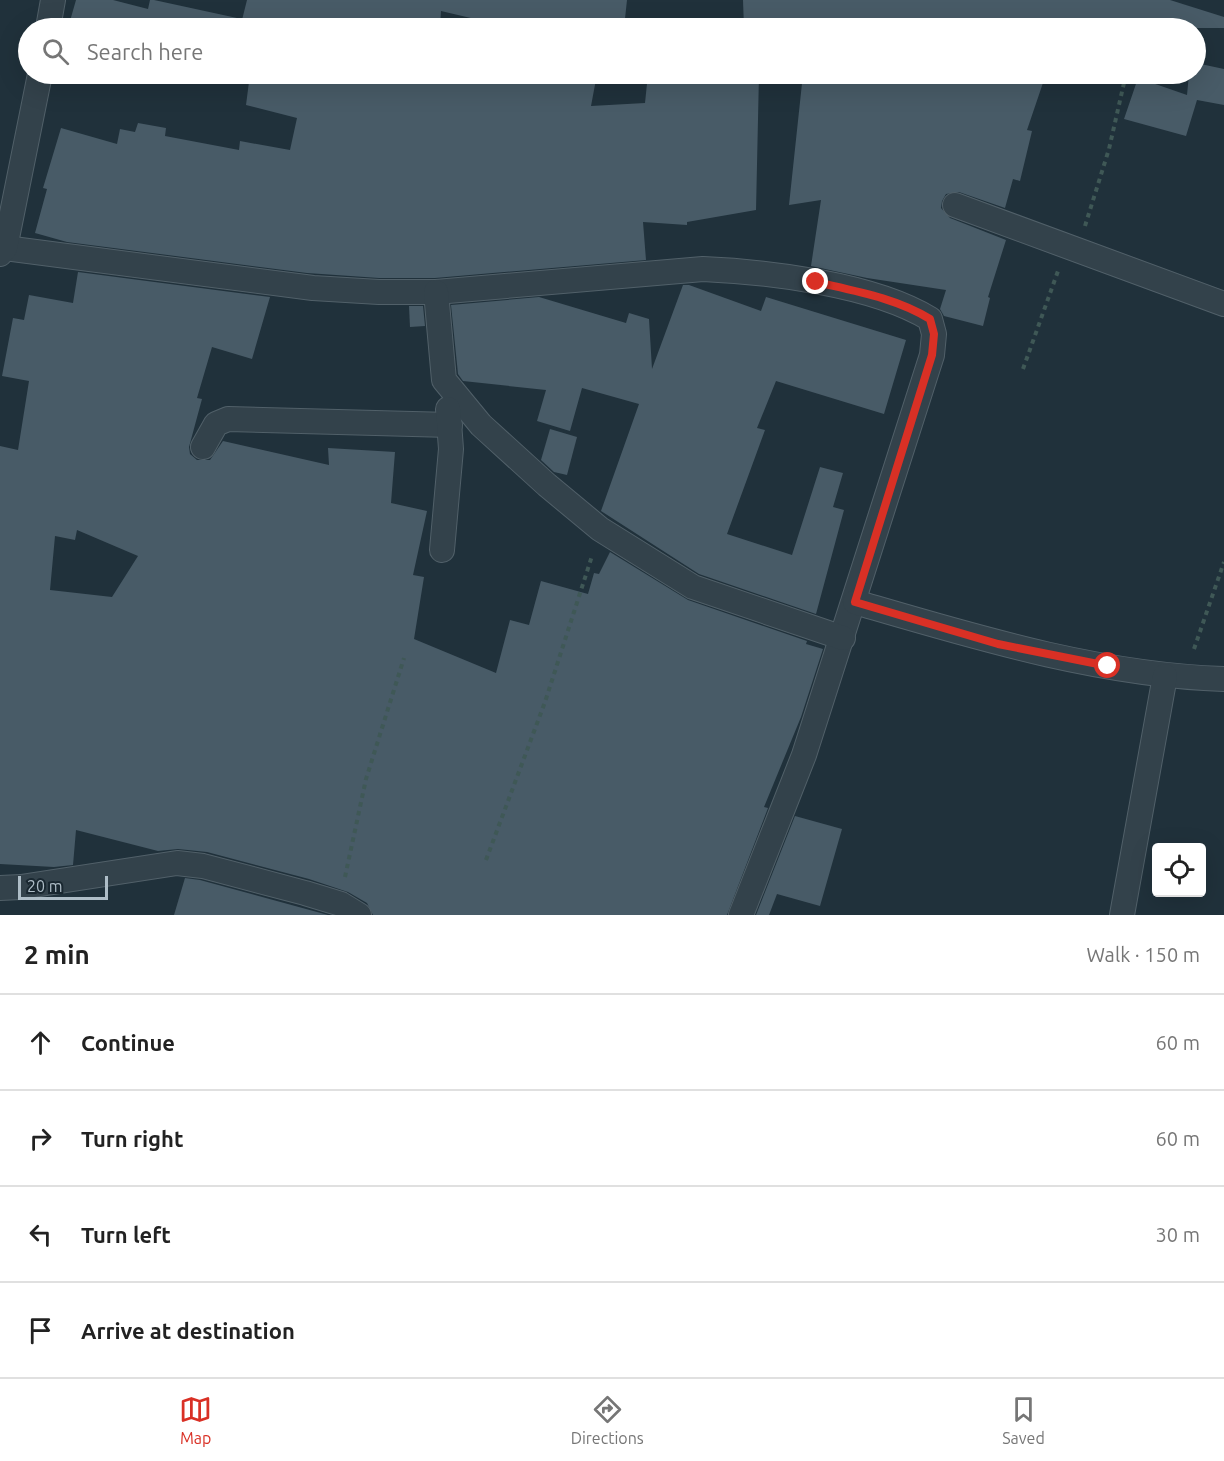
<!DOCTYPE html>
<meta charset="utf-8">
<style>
body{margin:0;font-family:Ubuntu,sans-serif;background:#f6f6f6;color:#222}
.controls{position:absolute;right:18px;bottom:18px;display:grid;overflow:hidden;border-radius:6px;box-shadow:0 6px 24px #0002}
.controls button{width:54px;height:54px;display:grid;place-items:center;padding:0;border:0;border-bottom:2px solid #e0e0e0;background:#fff;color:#222;font:30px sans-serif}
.scale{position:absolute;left:18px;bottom:15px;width:90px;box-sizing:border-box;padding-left:6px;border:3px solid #aebdc7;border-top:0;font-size:16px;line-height:21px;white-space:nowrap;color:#aebdc7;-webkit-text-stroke:4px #192730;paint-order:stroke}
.stop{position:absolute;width:18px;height:18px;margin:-14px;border:4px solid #d93025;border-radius:50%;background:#fff}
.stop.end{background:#d93025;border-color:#fff;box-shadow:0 2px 6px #0008}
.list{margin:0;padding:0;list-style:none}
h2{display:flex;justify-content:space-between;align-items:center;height:78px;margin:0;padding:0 24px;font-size:26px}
h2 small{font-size:20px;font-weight:400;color:#767676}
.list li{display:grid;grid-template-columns:39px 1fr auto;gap:18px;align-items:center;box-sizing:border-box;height:96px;padding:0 24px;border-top:2px solid #e0e0e0}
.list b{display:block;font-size:22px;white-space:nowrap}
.list em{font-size:20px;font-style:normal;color:#767676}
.icon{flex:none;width:33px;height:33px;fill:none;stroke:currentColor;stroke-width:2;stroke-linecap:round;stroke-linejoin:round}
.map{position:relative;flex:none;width:1224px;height:915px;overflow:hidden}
.search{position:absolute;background:#fff;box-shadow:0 6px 24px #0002;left:18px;right:18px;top:18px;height:66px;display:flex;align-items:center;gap:15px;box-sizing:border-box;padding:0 21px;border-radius:33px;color:#767676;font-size:22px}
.sheet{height:462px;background:#fff}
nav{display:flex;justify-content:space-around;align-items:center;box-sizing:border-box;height:84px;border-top:2px solid #e0e0e0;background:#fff;font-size:16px;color:#767676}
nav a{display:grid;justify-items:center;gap:3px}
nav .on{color:#d93025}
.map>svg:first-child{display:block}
.building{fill:#485b67;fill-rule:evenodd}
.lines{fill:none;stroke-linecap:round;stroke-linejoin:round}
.street-casing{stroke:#516069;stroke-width:26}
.path{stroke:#3f5856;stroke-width:4;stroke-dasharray:4.5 4.5;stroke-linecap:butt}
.street{stroke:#33424b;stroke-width:24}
.route{stroke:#d93025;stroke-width:8}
</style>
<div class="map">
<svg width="1224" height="915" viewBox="0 0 1224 915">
<rect width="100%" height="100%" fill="#20313b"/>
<g class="building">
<path d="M 76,0 L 113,0 L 148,9 L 150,0 L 154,0 L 237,18 L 236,28 L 68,28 Z"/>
<path d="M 247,0 L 627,0 L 624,28 L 513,28 L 441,11 L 440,28 L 240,28 Z"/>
<path d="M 743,0 L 1170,0 L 1224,17 L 1224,28 L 744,28 Z"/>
<path d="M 1196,63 L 1224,69 L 1224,105 L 1197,100 L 1186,136 L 1124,119 L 1138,78 L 1187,95 L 1189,74 L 1196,74 Z"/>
<path d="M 250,74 L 597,74 L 591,106 L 645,103 L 648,74 L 759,74 L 756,210 L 687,222 L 687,225 L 643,222 L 646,260 L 435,278 L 379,278 L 307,273 L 67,242 L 35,233 L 47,189 L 43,188 L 61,128 L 117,144 L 120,129 L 135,132 L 138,123 L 166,128 L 165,136 L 239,150 L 240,141 L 290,150 L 297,118 L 246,105 Z"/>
<path d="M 803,74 L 891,78 L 892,74 L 1046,74 L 1027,130 L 1032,131 L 1020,181 L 1013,179 L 1005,208 L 959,192 L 946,194 L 942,201 L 941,208 L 950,218 L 1006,240 L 988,297 L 990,298 L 983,326 L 944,316 L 940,309 L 946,290 L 867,278 L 811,266 L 821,200 L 789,205 Z"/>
<path d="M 78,272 L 270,297 L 252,359 L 212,347 L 197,398 L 202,399 L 189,447 L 190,454 L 197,460 L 210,460 L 223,441 L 329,465 L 328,448 L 395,452 L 391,503 L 427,511 L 413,575 L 424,577 L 414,639 L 496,673 L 510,620 L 529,625 L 541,581 L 588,594 L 594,573 L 599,574 L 610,552 L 688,600 L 807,641 L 806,644 L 823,649 L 801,717 L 764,807 L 768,808 L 727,915 L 373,915 L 367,903 L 348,892 L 309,879 L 207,852 L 178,849 L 158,851 L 76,830 L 73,865 L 54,867 L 0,864 L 0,446 L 18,450 L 29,381 L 2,376 L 13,318 L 24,320 L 29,295 L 73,303 ZM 77,530 L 138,556 L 112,597 L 50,590 L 55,536 L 75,540 Z"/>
<path d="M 683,285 L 689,285 L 761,311 L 766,297 L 906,340 L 884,414 L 776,381 L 757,428 L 765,430 L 727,534 L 792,555 L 820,467 L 843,473 L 833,507 L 844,510 L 816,614 L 699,574 L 601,511 L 639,404 L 582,388 L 570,431 L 537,421 L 546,390 L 463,381 L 458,374 L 451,305 L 539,297 L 626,323 L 629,313 L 649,319 L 652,369 Z"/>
<path d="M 409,306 L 423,306 L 425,326 L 410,327 Z"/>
<path d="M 550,429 L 577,437 L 567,475 L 554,472 L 541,460 Z"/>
<path d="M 795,816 L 842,829 L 820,906 L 777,894 L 769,915 L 756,915 Z"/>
<path d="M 185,878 L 200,880 L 328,915 L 174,915 Z"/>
</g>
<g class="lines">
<g class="street-casing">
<g id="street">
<path d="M 48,28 L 53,0"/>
<path d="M 955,205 L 1224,304"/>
<path d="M 5,248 L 313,288 L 379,292 L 436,292 L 703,269 C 769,272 873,284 930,319 L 934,334 L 932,355 L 804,755 L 741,915"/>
<path d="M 0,254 L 5,248 L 40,74"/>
<path d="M 436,292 L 444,380 L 481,425 L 547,485 L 600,529 L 693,587 L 843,638"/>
<path d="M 203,447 L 216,424 L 228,419 L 450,425"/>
<path d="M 442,550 L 451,449 L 448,409"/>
<path d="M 855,602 C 975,637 1098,675 1224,679"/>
<path d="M 0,888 L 21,887 L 177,863 L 203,866 L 305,893 L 341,904 L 359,915"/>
<path d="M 1122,915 L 1165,676"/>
</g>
</g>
<g class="path">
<path d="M 1085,226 L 1109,149 L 1126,74"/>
<path d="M 1023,369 L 1058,271"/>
<path d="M 1194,649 L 1224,562"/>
<path d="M 486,860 L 545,702 L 592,556"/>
<path d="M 345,877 L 366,779 L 404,658"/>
</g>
<use href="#street" class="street"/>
</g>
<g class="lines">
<path class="route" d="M 816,282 C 855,291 896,298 930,319 L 934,334 L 932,355 L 855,602 L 998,644 L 1108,666"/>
</g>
</svg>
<div class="controls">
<button><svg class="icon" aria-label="locate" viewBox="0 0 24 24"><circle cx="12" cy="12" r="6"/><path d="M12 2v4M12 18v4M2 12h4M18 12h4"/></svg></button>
</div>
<div class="scale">20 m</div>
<div class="stop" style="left:1108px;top:666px"></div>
<div class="stop end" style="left:816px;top:282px"></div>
<div class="search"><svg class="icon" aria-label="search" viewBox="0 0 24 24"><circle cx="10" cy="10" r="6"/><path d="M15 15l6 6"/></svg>Search here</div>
</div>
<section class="sheet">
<h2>2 min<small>Walk · 150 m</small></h2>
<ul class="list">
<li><svg class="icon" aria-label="ahead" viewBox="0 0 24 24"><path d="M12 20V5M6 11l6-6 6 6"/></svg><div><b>Continue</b></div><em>60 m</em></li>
<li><svg class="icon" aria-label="right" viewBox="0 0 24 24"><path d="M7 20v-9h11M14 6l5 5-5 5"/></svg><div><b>Turn right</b></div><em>60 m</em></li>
<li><svg class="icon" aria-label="left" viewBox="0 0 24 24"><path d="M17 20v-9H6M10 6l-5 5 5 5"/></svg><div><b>Turn left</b></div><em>30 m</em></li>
<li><svg class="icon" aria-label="arrive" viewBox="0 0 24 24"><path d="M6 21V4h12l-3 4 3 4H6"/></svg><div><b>Arrive at destination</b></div></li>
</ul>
</section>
<nav>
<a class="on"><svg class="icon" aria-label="map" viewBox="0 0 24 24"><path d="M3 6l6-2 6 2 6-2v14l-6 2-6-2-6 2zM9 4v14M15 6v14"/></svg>Map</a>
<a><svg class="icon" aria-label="directions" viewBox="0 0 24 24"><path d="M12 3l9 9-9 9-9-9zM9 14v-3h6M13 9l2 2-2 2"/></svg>Directions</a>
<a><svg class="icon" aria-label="saved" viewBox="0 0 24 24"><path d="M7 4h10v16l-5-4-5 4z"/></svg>Saved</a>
</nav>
